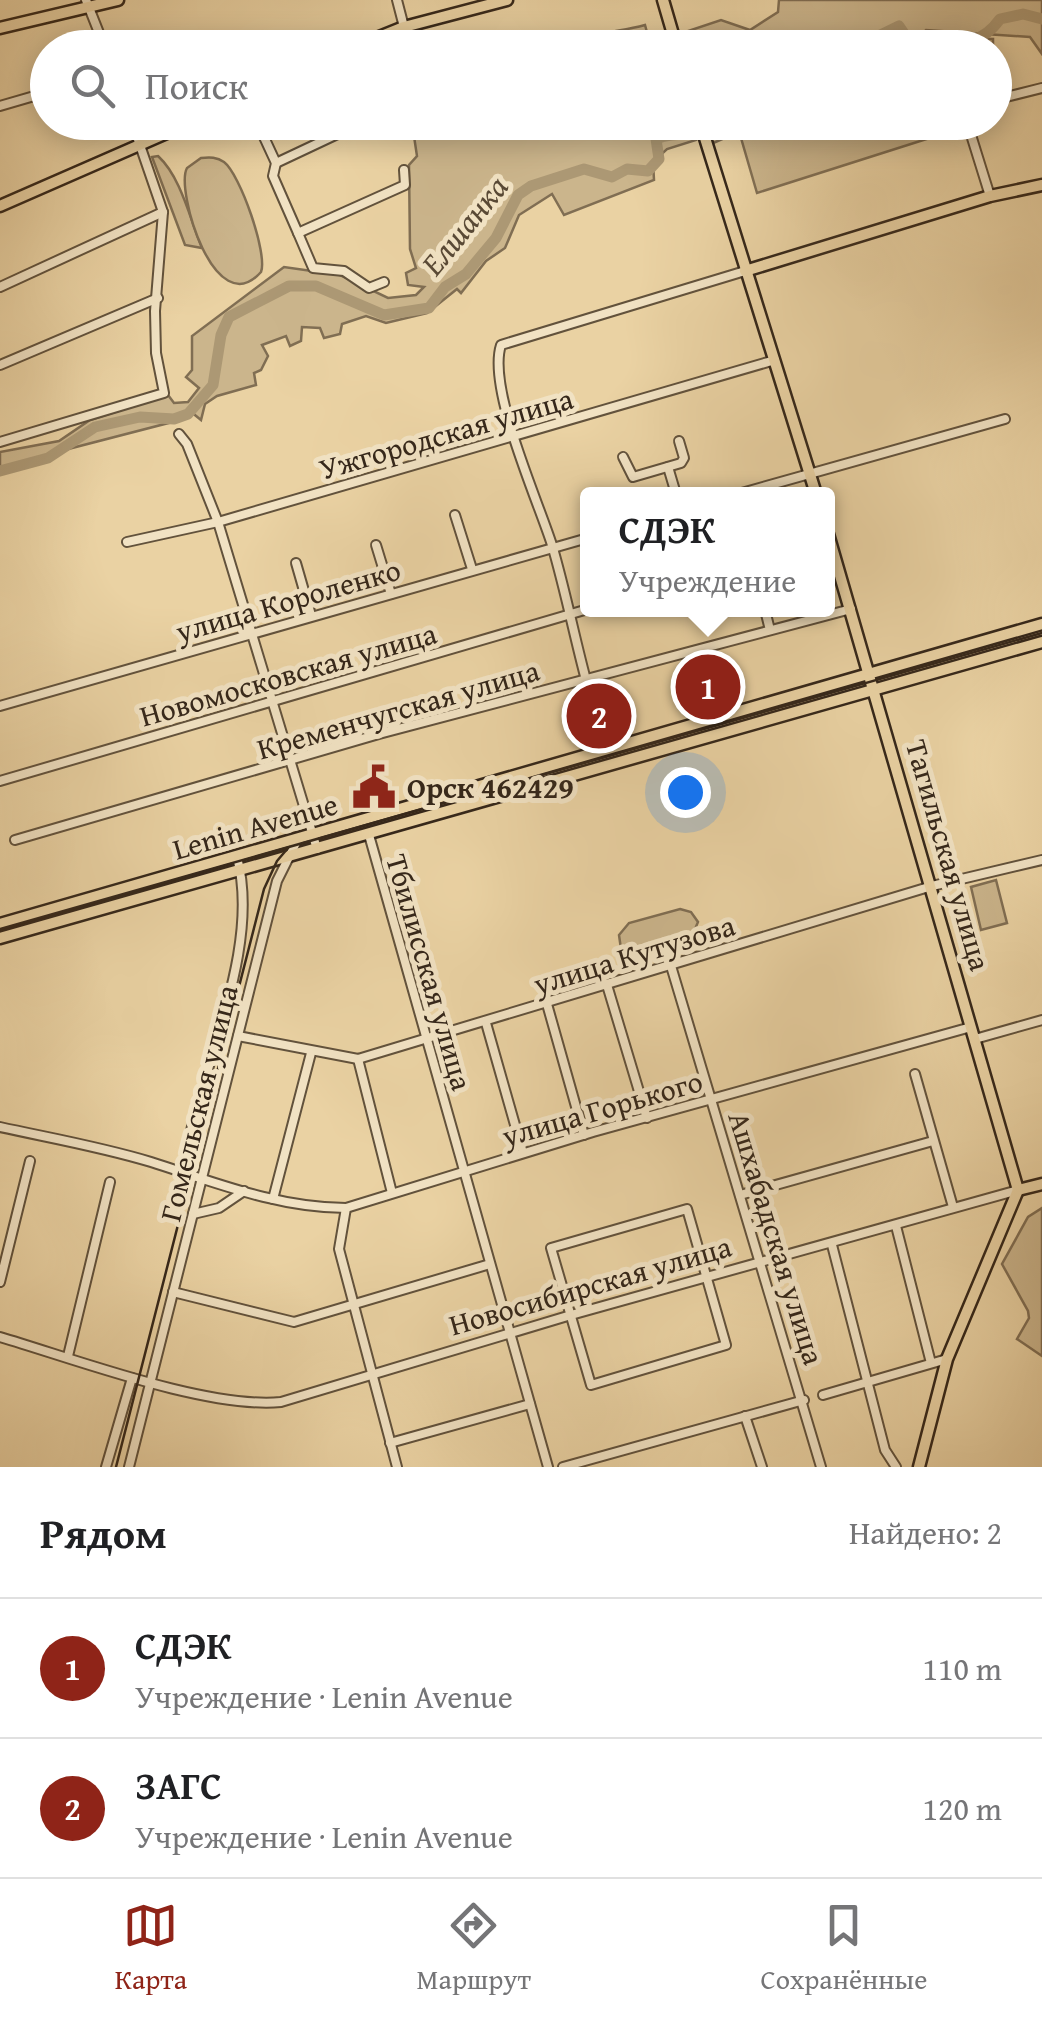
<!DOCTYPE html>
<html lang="ru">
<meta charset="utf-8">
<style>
body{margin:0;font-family:"Gentium Book Plus",serif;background:#f2f2f2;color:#202124}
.you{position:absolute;left:685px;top:792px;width:35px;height:35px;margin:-25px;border:8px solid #fff;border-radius:50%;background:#1a73e8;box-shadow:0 0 0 15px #1a73e833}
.badge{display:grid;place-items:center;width:65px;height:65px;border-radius:50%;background:#8f2418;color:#fff;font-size:32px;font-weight:700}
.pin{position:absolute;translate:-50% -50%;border:5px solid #fff;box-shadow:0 2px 10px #0006}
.popup{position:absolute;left:580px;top:487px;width:255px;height:130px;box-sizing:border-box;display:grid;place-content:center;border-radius:10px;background:#fff;filter:drop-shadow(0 2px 8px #0005);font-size:32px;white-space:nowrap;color:#757577}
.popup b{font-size:38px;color:#202124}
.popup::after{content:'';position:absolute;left:50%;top:100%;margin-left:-20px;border:20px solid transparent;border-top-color:#fff}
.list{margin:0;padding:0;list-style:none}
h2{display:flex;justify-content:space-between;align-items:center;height:130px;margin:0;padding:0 40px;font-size:42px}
h2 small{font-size:32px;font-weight:400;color:#757577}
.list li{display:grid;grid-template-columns:65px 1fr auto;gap:30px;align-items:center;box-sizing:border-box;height:140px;padding:0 40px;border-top:2px solid #e0e0e0}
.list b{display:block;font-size:38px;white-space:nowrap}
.list p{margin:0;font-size:32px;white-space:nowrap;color:#757577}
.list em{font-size:32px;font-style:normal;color:#757577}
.icon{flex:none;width:55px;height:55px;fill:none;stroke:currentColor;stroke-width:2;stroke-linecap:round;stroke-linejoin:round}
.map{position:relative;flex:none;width:1042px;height:1467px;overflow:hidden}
.search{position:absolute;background:#fff;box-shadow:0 5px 25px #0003;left:30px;right:30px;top:30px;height:110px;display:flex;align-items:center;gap:25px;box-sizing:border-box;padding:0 35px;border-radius:55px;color:#757577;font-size:38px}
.sheet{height:410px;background:#fff}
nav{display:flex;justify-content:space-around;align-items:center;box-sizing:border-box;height:140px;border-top:2px solid #e0e0e0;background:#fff;font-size:28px;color:#757577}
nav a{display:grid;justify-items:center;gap:5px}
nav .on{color:#8f2418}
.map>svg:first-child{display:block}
.green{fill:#cbb58c;stroke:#806e53;stroke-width:2.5}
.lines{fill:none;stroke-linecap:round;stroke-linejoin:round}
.river{stroke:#ac9874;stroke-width:11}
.minor-casing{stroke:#62523c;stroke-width:12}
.major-casing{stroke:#35271a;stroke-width:15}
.minor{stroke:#f1e2c3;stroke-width:8}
.major{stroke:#ead2a3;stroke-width:10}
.tram{stroke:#35271a;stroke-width:2.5}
.labels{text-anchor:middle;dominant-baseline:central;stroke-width:10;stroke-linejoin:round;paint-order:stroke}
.street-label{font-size:30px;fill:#35271a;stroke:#f1e2c3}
.poi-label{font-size:30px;font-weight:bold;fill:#35271a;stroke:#f1e2c3;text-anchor:start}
.water-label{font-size:32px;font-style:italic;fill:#594935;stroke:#f1e2c3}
</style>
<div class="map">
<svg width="1042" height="1467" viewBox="0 0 1042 1467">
<rect width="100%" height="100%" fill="#ead2a3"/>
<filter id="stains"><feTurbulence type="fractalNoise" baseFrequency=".002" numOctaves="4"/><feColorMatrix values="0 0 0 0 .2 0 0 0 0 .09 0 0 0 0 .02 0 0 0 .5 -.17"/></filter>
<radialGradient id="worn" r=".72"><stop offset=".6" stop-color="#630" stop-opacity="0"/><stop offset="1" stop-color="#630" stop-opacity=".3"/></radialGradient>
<g class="green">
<path d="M 779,0 L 1042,0 L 1042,54 L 1030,37 L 926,30 L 913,44 L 887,46 L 913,46 L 932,38 L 993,39 L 993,47 L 683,47 L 679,34 L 721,20 L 750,30 L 778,12 Z"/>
<path d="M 645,25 L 648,36 L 666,35 L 669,47 L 519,47 C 562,36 603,36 645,25 Z"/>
<path d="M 705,122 L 759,123 L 711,144 Z"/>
<path d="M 412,123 L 691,123 L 696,140 L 667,149 L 653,162 L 654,180 L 564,215 L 552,194 L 519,215 L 505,248 L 486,261 L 461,293 L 457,289 L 427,313 L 386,323 L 366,316 L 342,324 L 340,334 L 324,338 L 320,328 L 302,327 L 301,341 L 290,346 L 286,336 L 262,345 L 268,356 L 261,370 L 254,373 L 256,385 L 217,396 L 205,404 L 201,420 L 190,411 L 180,420 L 49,454 L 0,474 L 0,452 L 59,441 L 90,420 L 168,395 L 174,403 L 188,402 L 199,388 L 186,377 L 192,370 L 192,336 L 284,267 L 340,275 L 388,298 L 416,295 L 424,287 L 408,285 L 406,273 L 416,268 L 410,249 L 409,165 L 417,156 Z"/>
<path d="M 959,123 L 958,129 L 757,193 L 741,138 L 811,123 Z"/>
<path d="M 158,156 C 181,177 190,219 202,248 L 185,245 L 152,157 Z"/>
<path d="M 201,158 C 210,157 217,157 224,162 C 240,174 268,254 261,272 C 215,324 175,190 187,168 Z"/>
<path d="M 996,880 L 1007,923 L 981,930 L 971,887 Z"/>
<path d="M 680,909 L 691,912 L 698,922 L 690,941 L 637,957 L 621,949 L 619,935 L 629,923 Z"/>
<path d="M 1042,1208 L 1042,1356 L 1017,1339 L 1029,1318 L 1028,1311 L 1002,1264 L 1028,1217 Z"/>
</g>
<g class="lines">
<g class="river">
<path d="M 854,48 L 899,26 L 907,38 C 947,27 970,60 1000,19 L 1023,14 L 1042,19"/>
<path d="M 0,471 L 48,458 L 95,427 L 140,417 L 174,419 L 188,414 L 213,385 L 221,335 L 229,317 L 289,286 L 316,286 L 384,315 L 429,308 L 445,287 L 466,274 L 496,238 L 518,195 L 531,186 L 584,169 L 612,177 L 627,169 L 648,171 L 659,159 L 656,139 C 681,128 704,143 728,122"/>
</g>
<g class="minor-casing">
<g id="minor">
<path d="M 86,0 L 105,48"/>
<path d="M 397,0 L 404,27"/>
<path d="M 103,44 L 121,41 L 147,48"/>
<path d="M 994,100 L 1042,88"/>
<path d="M 0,106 L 48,92"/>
<path d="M 257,122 L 276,163 L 273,176 L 298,233 L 405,185 L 404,170"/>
<path d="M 967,122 L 990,196"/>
<path d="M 276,163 L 363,122"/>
<path d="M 298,233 L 313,268 L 344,271 L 369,288 L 384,282"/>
<path d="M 0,287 L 163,212"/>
<path d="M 0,365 L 158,298"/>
<path d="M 179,434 L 187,444 L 218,522 L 317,849"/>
<path d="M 0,442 L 164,393 L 156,353 L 155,311 L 163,212 L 132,122"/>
<path d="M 623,457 L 633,477 L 681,463 L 684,458 L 679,441"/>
<path d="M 668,467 L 676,494"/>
<path d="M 738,494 L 1005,419"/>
<path d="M 455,515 L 472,569"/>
<path d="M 127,542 L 218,522 L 775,360"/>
<path d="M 376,545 L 391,594"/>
<path d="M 296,563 L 311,615"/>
<path d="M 765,610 L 770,630"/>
<path d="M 586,680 C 574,635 565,589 552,545 C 537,498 487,388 501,345 L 745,271"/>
<path d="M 0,706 L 588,538"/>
<path d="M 0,781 L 588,609"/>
<path d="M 369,835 L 548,1467"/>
<path d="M 15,840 L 379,734 L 851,609"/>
<path d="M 671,966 L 821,1467"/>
<path d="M 607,985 L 647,1118"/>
<path d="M 547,1004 L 584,1135"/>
<path d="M 486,1023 L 523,1153"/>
<path d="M 238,1036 L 358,1059 L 932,886 L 1042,860"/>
<path d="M 975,1039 L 1042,1020"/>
<path d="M 358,1059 L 392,1193"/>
<path d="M 915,1074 L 953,1207"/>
<path d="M 0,1127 C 50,1138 102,1147 151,1162 C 214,1182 278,1208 346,1208 L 593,1132 L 971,1027"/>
<path d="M 183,1175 C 194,1076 263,955 237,857"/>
<path d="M 740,1195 L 933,1141"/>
<path d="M 273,1199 L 311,1053"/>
<path d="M 346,1208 L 339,1249 L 397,1467"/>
<path d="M 687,1209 L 726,1345 L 591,1385 L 551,1248 Z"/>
<path d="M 193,1214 L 219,1208 L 244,1191"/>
<path d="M 896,1226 L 931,1363"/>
<path d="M 832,1245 L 885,1450 L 896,1467"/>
<path d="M 0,1282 L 30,1161"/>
<path d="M 173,1292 L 294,1322 L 490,1264"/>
<path d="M 0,1337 C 75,1359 207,1409 281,1402 L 571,1315 L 1018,1190"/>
<path d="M 68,1356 L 110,1182"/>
<path d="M 823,1395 L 947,1359"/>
<path d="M 745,1416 L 762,1467"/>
<path d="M 390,1443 L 530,1404"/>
<path d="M 106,1467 L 132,1378"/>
<path d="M 129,1467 L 277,881 L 298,839"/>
<path d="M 563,1467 L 804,1400"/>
</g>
</g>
<g class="major-casing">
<g id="major">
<path d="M 663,0 L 677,48"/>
<path d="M 0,28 L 118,0"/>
<path d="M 352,48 L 404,27 L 507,0"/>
<path d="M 700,122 L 816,494"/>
<path d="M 0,206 L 192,122"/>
<path d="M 745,271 L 990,196 L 1042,185"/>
<path d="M 828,534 L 1018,1190"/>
<path d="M 0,924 L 1042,624"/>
<path d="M 0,938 L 1042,642"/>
<path d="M 1018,1190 L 1042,1184"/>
<path d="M 919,1467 L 947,1359 L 1018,1190"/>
</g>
</g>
<use href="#minor" class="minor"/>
<use href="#major" class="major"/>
<g class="tram">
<path d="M 0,929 L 1042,633"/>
<path d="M 116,1467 L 264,889 L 277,861 L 288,848"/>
</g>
</g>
<defs>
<g id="civic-bare" transform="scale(3.45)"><path d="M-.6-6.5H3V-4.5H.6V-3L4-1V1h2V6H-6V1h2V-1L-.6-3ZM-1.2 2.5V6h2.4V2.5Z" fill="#8f2418" stroke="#f1e2c3" stroke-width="2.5" paint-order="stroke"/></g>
</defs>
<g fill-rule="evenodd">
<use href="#civic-bare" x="374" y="787"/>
</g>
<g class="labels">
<g class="street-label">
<text transform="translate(446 433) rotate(-16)">Ужгородская улица</text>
<text transform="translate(288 600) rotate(-16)">улица Короленко</text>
<text transform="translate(288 674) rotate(-16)">Новомосковская улица</text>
<text transform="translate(398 709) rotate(-16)">Кременчугская улица</text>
<text transform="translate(255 826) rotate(-16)">Lenin Avenue</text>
<text transform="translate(949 855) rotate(74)">Тагильская улица</text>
<text transform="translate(634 954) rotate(-17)">улица Кутузова</text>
<text transform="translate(430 972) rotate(74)">Тбилисская улица</text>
<text transform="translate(198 1103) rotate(-76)">Гомельская улица</text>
<text transform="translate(602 1108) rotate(-16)">улица Горького</text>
<text transform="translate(777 1238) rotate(73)">Ашхабадская улица</text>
<text transform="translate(590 1285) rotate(-16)">Новосибирская улица</text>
</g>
<g class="poi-label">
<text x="407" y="787">Орск 462429</text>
</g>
<g class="water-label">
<text transform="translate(464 225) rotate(-51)">Елшанка</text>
</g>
</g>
<rect width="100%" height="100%" filter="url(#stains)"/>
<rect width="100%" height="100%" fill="url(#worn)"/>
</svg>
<div class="you"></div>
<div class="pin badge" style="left:708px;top:687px">1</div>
<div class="popup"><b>СДЭК</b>Учреждение</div>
<div class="pin badge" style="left:599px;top:716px">2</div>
<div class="search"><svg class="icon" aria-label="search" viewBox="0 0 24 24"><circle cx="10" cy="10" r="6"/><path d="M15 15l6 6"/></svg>Поиск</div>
</div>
<section class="sheet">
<h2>Рядом<small>Найдено: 2</small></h2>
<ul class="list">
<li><span class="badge">1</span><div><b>СДЭК</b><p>Учреждение · Lenin Avenue</p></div><em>110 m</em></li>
<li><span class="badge">2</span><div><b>ЗАГС</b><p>Учреждение · Lenin Avenue</p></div><em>120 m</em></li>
</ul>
</section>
<nav>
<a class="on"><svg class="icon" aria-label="map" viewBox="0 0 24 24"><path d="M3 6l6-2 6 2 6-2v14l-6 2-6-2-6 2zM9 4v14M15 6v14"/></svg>Карта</a>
<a><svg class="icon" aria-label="directions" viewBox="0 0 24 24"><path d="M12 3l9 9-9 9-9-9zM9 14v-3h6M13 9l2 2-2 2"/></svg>Маршрут</a>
<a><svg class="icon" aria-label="saved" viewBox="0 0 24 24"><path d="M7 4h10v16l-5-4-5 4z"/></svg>Сохранённые</a>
</nav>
